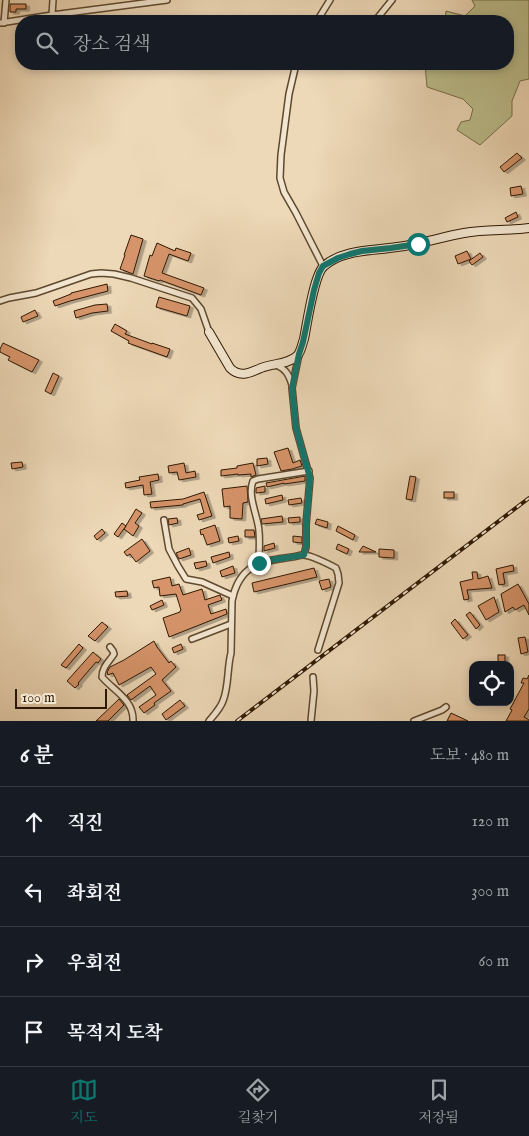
<!DOCTYPE html>
<html lang="ko">
<meta charset="utf-8">
<style>
body{margin:0;font-family:"IM FELL English","Noto Serif KR",serif;background:#20242c;color:#f1f3f6}
.controls{position:absolute;right:15px;bottom:15px;display:grid;overflow:hidden;border-radius:10px;box-shadow:0 2px 8px #0003}
.controls button{width:45px;height:45px;display:grid;place-items:center;padding:0;border:0;border-bottom:1px solid #363941;background:#171b24;color:#f1f3f6;font:25px sans-serif}
.scale{position:absolute;left:15px;bottom:12px;width:92px;box-sizing:border-box;padding-left:5px;border:2px solid #2f1902;border-top:0;font-size:14px;line-height:18px;white-space:nowrap;color:#2f1902;-webkit-text-stroke:4px #f3e6d0;paint-order:stroke}
.stop{position:absolute;width:15px;height:15px;margin:-11px;border:4px solid #0f766e;border-radius:50%;background:#fff}
.stop.end{background:#0f766e;border-color:#fff;box-shadow:0 1px 5px #0008}
.list{margin:0;padding:0;list-style:none}
h2{display:flex;justify-content:space-between;align-items:center;height:65px;margin:0;padding:0 20px;font-size:21px}
h2 small{font-size:16px;font-weight:400;color:#9ea1a6}
.list li{display:grid;grid-template-columns:32px 1fr auto;gap:15px;align-items:center;box-sizing:border-box;height:70px;padding:0 20px;border-top:1px solid #363941}
.list b{display:block;font-size:19px;white-space:nowrap}
.list em{font-size:16px;font-style:normal;color:#9ea1a6}
.icon{flex:none;width:28px;height:28px;fill:none;stroke:currentColor;stroke-width:2;stroke-linecap:round;stroke-linejoin:round}
.map{position:relative;flex:none;width:529px;height:721px;overflow:hidden}
.search{position:absolute;background:#171b24;box-shadow:0 2px 8px #0003;left:15px;right:15px;top:15px;height:55px;display:flex;align-items:center;gap:12px;box-sizing:border-box;padding:0 18px;border-radius:20px;color:#9ea1a6;font-size:19px}
.sheet{height:345px;background:#171b24}
nav{display:flex;justify-content:space-around;align-items:center;box-sizing:border-box;height:70px;border-top:1px solid #363941;background:#171b24;font-size:14px;color:#9ea1a6}
nav a{display:grid;justify-items:center;gap:2px}
nav .on{color:#0f766e}
.map>svg:first-child{display:block}
.green{fill:#bcbe8c;stroke:#766c47}
.building{fill:#d7946b;stroke:#2f1902;filter:url(#shadow)}
.lines{fill:none;stroke-linecap:round;stroke-linejoin:round}
.street-casing{stroke:#5e492f;stroke-width:8}
.secondary-casing{stroke:#2f1902;stroke-width:10}
.street{stroke:#f3e6d0;stroke-width:5}
.secondary{stroke:#f3e6d0;stroke-width:8}
.rail-casing{stroke:#2f1902;stroke-width:4}
.rail{stroke:#f3e6d0;stroke-width:2;stroke-dasharray:5.5;stroke-linecap:butt}
.route{stroke:#0f766e;stroke-width:6}
</style>
<div class="map">
<svg width="529" height="721" viewBox="0 0 529 721">
<defs>
<filter id="shadow"><feDropShadow dx="3.5" dy="2" stdDeviation="0" flood-color="#0004"/></filter>
</defs>
<rect width="100%" height="100%" fill="#edd8b7"/>
<filter id="stains"><feTurbulence type="fractalNoise" baseFrequency=".004" numOctaves="4"/><feColorMatrix values="0 0 0 0 .2 0 0 0 0 .09 0 0 0 0 .02 0 0 0 .5 -.17"/></filter>
<radialGradient id="worn" r=".72"><stop offset=".6" stop-color="#630" stop-opacity="0"/><stop offset="1" stop-color="#630" stop-opacity=".3"/></radialGradient>
<path class="green" d="M 472,0 L 529,0 L 529,79 L 520,81 L 512,101 L 512,116 L 480,145 L 457,130 L 461,122 L 470,120 L 473,109 L 463,99 L 427,87 L 425,64 L 508,64 L 508,21 L 445,21 L 446,11 L 465,16 L 475,6 Z"/>
<g class="building">
<path d="M 10,4 L 26,4 L 26,9 L 16,9 L 16,12 L 10,12 Z"/>
<path d="M 517,153 L 522,158 L 504,172 L 500,167 Z"/>
<path d="M 521,186 L 523,194 L 511,196 L 510,188 Z"/>
<path d="M 516,212 L 518,217 L 507,222 L 505,218 Z"/>
<path d="M 131,235 L 143,239 L 133,274 L 120,269 L 125,255 L 124,255 Z"/>
<path d="M 157,243 L 175,251 L 176,248 L 191,253 L 188,261 L 169,254 L 162,273 L 204,288 L 201,295 L 160,280 L 159,281 L 144,276 L 150,255 L 152,256 Z"/>
<path d="M 467,251 L 471,259 L 458,264 L 455,256 Z"/>
<path d="M 480,253 L 483,257 L 472,265 L 469,261 Z"/>
<path d="M 107,284 L 108,291 L 70,301 L 55,306 L 53,301 L 71,294 L 71,293 Z"/>
<path d="M 159,297 L 190,306 L 187,316 L 156,307 Z"/>
<path d="M 107,304 L 108,311 L 92,313 L 76,318 L 74,311 L 95,305 Z"/>
<path d="M 35,310 L 38,316 L 23,322 L 21,317 Z"/>
<path d="M 115,324 L 127,331 L 125,334 L 152,344 L 152,343 L 170,349 L 167,357 L 128,343 L 129,341 L 111,331 Z"/>
<path d="M 3,343 L 39,360 L 32,372 L 8,360 L 10,357 L 0,352 L 0,349 Z"/>
<path d="M 53,373 L 59,376 L 51,394 L 45,391 Z"/>
<path d="M 288,448 L 293,463 L 300,460 L 302,466 L 292,469 L 281,471 L 274,452 Z"/>
<path d="M 267,458 L 268,464 L 257,466 L 257,459 Z"/>
<path d="M 22,462 L 23,467 L 12,469 L 11,463 Z"/>
<path d="M 184,463 L 186,473 L 195,471 L 196,477 L 179,480 L 177,472 L 169,473 L 168,466 Z"/>
<path d="M 253,463 L 256,475 L 251,477 L 251,474 L 238,475 L 238,474 L 221,476 L 221,470 L 237,468 L 237,466 Z"/>
<path d="M 158,474 L 159,480 L 150,482 L 152,494 L 144,495 L 143,485 L 126,488 L 125,483 L 140,480 L 139,477 Z"/>
<path d="M 305,476 L 305,481 L 284,484 L 284,483 L 267,487 L 266,483 Z"/>
<path d="M 410,476 L 416,477 L 412,500 L 406,499 Z"/>
<path d="M 247,486 L 248,502 L 243,503 L 242,519 L 230,518 L 230,506 L 224,507 L 222,489 Z"/>
<path d="M 265,486 L 265,492 L 256,493 L 256,488 Z"/>
<path d="M 204,492 L 212,516 L 199,520 L 197,515 L 204,513 L 200,499 L 183,504 L 183,505 L 151,508 L 150,502 L 183,499 Z"/>
<rect x="444" y="492" width="10" height="6"/>
<path d="M 282,495 L 283,500 L 266,504 L 265,499 Z"/>
<path d="M 301,498 L 302,503 L 289,505 L 288,500 Z"/>
<path d="M 136,509 L 142,513 L 135,523 L 139,526 L 133,536 L 124,529 Z"/>
<path d="M 282,516 L 283,522 L 262,524 L 261,519 Z"/>
<path d="M 300,517 L 300,522 L 289,523 L 288,518 Z"/>
<path d="M 177,518 L 178,523 L 169,525 L 168,519 Z"/>
<path d="M 317,519 L 328,522 L 327,528 L 315,524 Z"/>
<path d="M 122,523 L 126,526 L 118,537 L 114,534 Z"/>
<path d="M 215,525 L 220,541 L 207,545 L 203,534 L 201,535 L 200,530 Z"/>
<path d="M 338,526 L 355,535 L 353,540 L 336,531 Z"/>
<path d="M 102,529 L 105,533 L 97,540 L 94,536 Z"/>
<path d="M 245,530 L 254,530 L 255,537 L 245,537 Z"/>
<path d="M 238,536 L 239,541 L 229,543 L 228,538 Z"/>
<path d="M 293,536 L 302,537 L 302,543 L 293,542 Z"/>
<path d="M 142,539 L 150,551 L 136,562 L 130,554 L 127,556 L 124,552 Z"/>
<path d="M 274,543 L 275,548 L 264,551 L 264,546 Z"/>
<path d="M 338,544 L 349,549 L 347,554 L 336,549 Z"/>
<path d="M 363,546 L 376,552 L 359,552 Z"/>
<path d="M 189,548 L 191,555 L 179,559 L 176,553 Z"/>
<path d="M 379,549 L 394,550 L 394,558 L 379,557 Z"/>
<path d="M 229,552 L 230,557 L 213,563 L 211,557 Z"/>
<path d="M 206,561 L 207,566 L 196,569 L 194,563 Z"/>
<path d="M 513,565 L 514,571 L 503,573 L 505,584 L 499,585 L 496,569 Z"/>
<path d="M 233,566 L 235,573 L 222,577 L 220,571 Z"/>
<path d="M 314,568 L 317,577 L 254,592 L 252,583 Z"/>
<path d="M 472,572 L 477,572 L 478,579 L 488,576 L 492,588 L 467,590 L 469,599 L 464,600 L 460,582 L 473,579 Z"/>
<path d="M 170,577 L 172,586 L 179,584 L 183,595 L 202,589 L 205,600 L 220,595 L 222,600 L 208,605 L 211,614 L 226,609 L 227,614 L 169,637 L 163,618 L 180,612 L 180,611 L 181,610 L 176,594 L 160,596 L 159,587 L 154,588 L 152,581 Z"/>
<path d="M 329,579 L 331,587 L 322,590 L 319,581 Z"/>
<path d="M 518,584 L 529,604 L 529,615 L 524,605 L 515,610 L 513,607 L 505,612 L 501,594 Z"/>
<path d="M 127,591 L 128,596 L 116,597 L 115,592 Z"/>
<path d="M 494,597 L 499,612 L 486,620 L 478,606 Z"/>
<path d="M 162,600 L 164,605 L 152,610 L 150,606 Z"/>
<path d="M 470,612 L 480,625 L 476,629 L 466,615 Z"/>
<path d="M 455,619 L 468,635 L 463,639 L 451,623 Z"/>
<path d="M 102,622 L 108,627 L 95,641 L 88,636 Z"/>
<path d="M 525,637 L 528,652 L 521,654 L 518,638 Z"/>
<path d="M 154,641 L 157,647 L 169,663 L 171,661 L 176,667 L 162,680 L 171,691 L 154,703 L 155,705 L 144,713 L 139,707 L 156,695 L 150,686 L 131,700 L 127,695 L 156,674 L 151,667 L 119,685 L 113,673 L 108,675 L 107,672 L 110,667 L 124,660 Z"/>
<path d="M 79,644 L 83,648 L 66,668 L 61,665 Z"/>
<path d="M 181,644 L 183,649 L 174,653 L 172,648 Z"/>
<path d="M 93,652 L 101,659 L 98,663 L 96,662 L 78,683 L 79,684 L 75,688 L 67,681 Z"/>
<rect x="498" y="655" width="7" height="10"/>
<path d="M 529,675 L 529,709 L 524,717 L 529,720 L 529,721 L 506,721 L 512,710 L 510,709 L 524,683 L 521,683 L 523,678 L 527,679 Z"/>
<path d="M 119,699 L 124,705 L 108,721 L 96,721 Z"/>
<path d="M 180,700 L 185,706 L 166,720 L 162,714 Z"/>
<path d="M 451,713 L 468,721 L 447,721 Z"/>
</g>
<g class="lines">
<g class="street-casing">
<g id="street">
<path d="M 52,15 L 53,0"/>
<path d="M 317,21 L 330,0"/>
<path d="M 375,21 L 392,0"/>
<path d="M 0,23 L 52,15 L 167,0"/>
<path d="M 4,23 L 6,0"/>
<path d="M 296,64 L 289,94 L 281,155 L 280,178 L 284,192 L 296,213 L 323,266"/>
<path d="M 0,301 L 9,298 L 36,293 L 91,274 L 101,273 L 114,274 L 131,278 L 192,298 L 201,309 L 209,332"/>
<path d="M 299,354 L 292,388 L 296,428 L 310,478 L 306,525 L 306,547 L 304,555"/>
<path d="M 276,365 C 286,369 289,375 292,385"/>
<path d="M 164,520 L 169,549 L 178,566 L 186,579 L 202,582 L 233,596"/>
<path d="M 259,563 C 259,552 260,542 259,531 C 258,516 247,496 253,481 L 258,479 L 309,471"/>
<path d="M 192,639 L 231,624"/>
<path d="M 110,647 L 113,651 L 114,654 C 109,662 102,667 102,677 C 114,691 134,700 133,721"/>
<path d="M 209,721 C 214,715 220,709 223,701 C 229,686 227,668 231,653 L 232,601 C 239,565 260,561 292,557 C 295,557 299,555 303,555 C 312,555 328,564 336,568 L 338,574 L 339,583 L 318,650"/>
<path d="M 311,721 L 314,691 L 313,677"/>
<path d="M 414,721 L 442,710 L 446,707"/>
</g>
</g>
<g class="secondary-casing">
<path id="secondary" d="M 209,332 L 230,368 C 240,378 250,373 261,368 C 273,363 287,365 297,356 C 301,352 302,344 304,339 C 307,324 314,274 324,266 C 343,249 373,251 397,247 C 420,244 442,237 464,233 C 486,229 508,231 529,228"/>
</g>
<use href="#street" class="street"/>
<use href="#secondary" class="secondary"/>
<g class="rail-casing">
<path id="rail" d="M 237,721 L 529,498"/>
</g>
<use href="#rail" class="rail"/>
</g>
<g class="lines">
<path class="route" d="M 259,563 L 265,561 L 304,555 L 306,546 L 306,525 L 310,478 L 296,428 L 292,388 L 299,354 L 303,342 L 314,290 L 319,273 L 323,266 L 338,258 L 350,254 L 362,251 L 391,248 L 418,244"/>
</g>
<rect width="100%" height="100%" filter="url(#stains)"/>
<rect width="100%" height="100%" fill="url(#worn)"/>
</svg>
<div class="controls">
<button><svg class="icon" aria-label="locate" viewBox="0 0 24 24"><circle cx="12" cy="12" r="6"/><path d="M12 2v4M12 18v4M2 12h4M18 12h4"/></svg></button>
</div>
<div class="scale">100 m</div>
<div class="stop" style="left:418px;top:244px"></div>
<div class="stop end" style="left:259px;top:563px"></div>
<div class="search"><svg class="icon" aria-label="search" viewBox="0 0 24 24"><circle cx="10" cy="10" r="6"/><path d="M15 15l6 6"/></svg>장소 검색</div>
</div>
<section class="sheet">
<h2>6 분<small>도보 · 480 m</small></h2>
<ul class="list">
<li><svg class="icon" aria-label="ahead" viewBox="0 0 24 24"><path d="M12 20V5M6 11l6-6 6 6"/></svg><div><b>직진</b></div><em>120 m</em></li>
<li><svg class="icon" aria-label="left" viewBox="0 0 24 24"><path d="M17 20v-9H6M10 6l-5 5 5 5"/></svg><div><b>좌회전</b></div><em>300 m</em></li>
<li><svg class="icon" aria-label="right" viewBox="0 0 24 24"><path d="M7 20v-9h11M14 6l5 5-5 5"/></svg><div><b>우회전</b></div><em>60 m</em></li>
<li><svg class="icon" aria-label="arrive" viewBox="0 0 24 24"><path d="M6 21V4h12l-3 4 3 4H6"/></svg><div><b>목적지 도착</b></div></li>
</ul>
</section>
<nav>
<a class="on"><svg class="icon" aria-label="map" viewBox="0 0 24 24"><path d="M3 6l6-2 6 2 6-2v14l-6 2-6-2-6 2zM9 4v14M15 6v14"/></svg>지도</a>
<a><svg class="icon" aria-label="directions" viewBox="0 0 24 24"><path d="M12 3l9 9-9 9-9-9zM9 14v-3h6M13 9l2 2-2 2"/></svg>길찾기</a>
<a><svg class="icon" aria-label="saved" viewBox="0 0 24 24"><path d="M7 4h10v16l-5-4-5 4z"/></svg>저장됨</a>
</nav>
